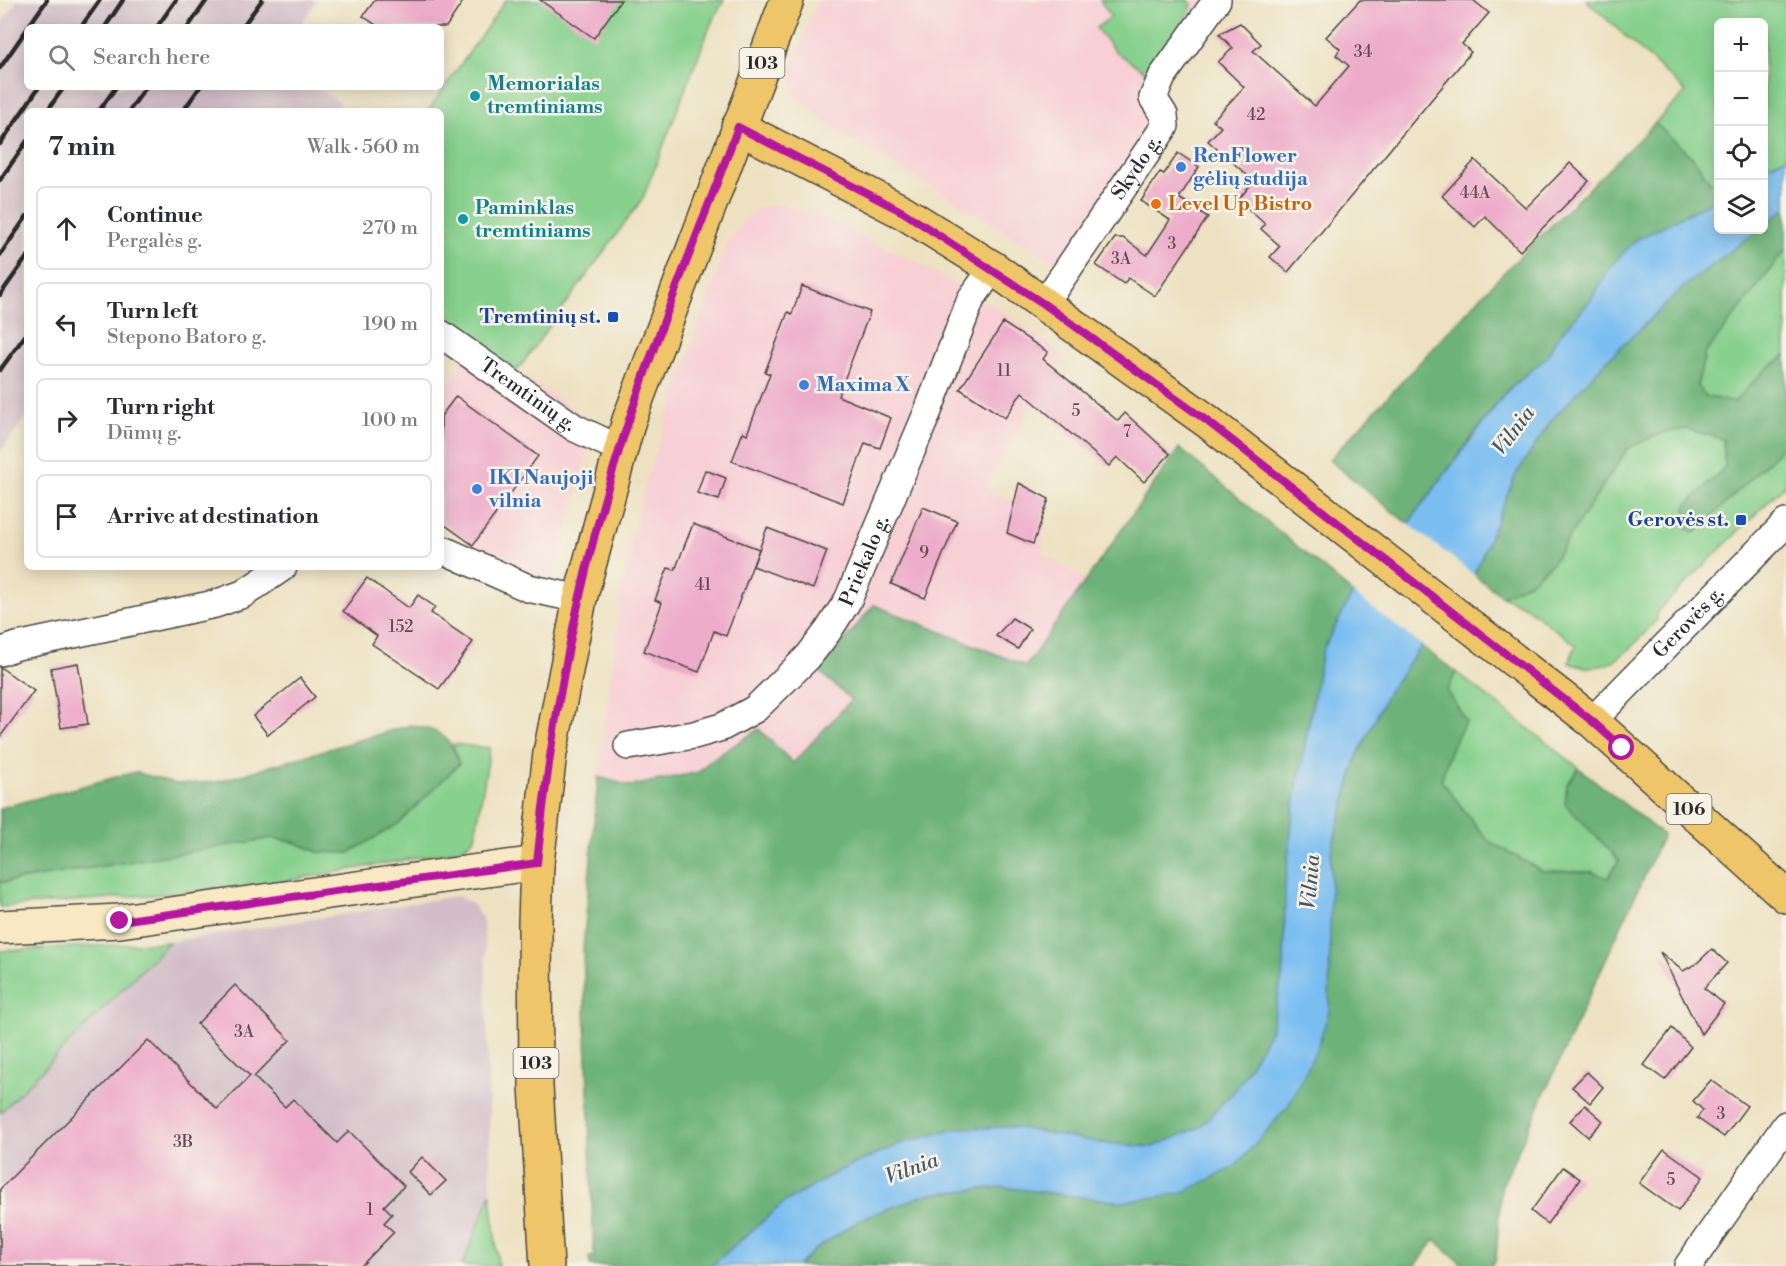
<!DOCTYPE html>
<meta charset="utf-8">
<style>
body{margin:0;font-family:"Libre Bodoni",serif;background:#f2f2f3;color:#2b2b33}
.controls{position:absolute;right:18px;top:18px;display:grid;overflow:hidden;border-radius:9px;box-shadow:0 3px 15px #0003}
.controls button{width:54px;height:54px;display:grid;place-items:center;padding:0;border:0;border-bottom:2px solid #e1e1e2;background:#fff;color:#2b2b33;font:30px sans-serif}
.stop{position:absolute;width:18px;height:18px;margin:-14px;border:4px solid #b5179e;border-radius:50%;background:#fff}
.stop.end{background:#b5179e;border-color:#fff;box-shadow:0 2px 6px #0008}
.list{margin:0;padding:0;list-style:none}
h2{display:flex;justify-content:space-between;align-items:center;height:78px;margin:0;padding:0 24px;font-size:26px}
h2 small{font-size:20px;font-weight:400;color:#7c7c81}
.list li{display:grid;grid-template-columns:39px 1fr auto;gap:18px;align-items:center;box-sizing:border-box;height:84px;margin:0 12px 12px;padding:0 12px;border:2px solid #e1e1e2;border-radius:9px}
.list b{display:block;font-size:22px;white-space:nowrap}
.list p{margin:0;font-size:20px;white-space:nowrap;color:#7c7c81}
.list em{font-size:20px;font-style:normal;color:#7c7c81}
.icon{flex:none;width:33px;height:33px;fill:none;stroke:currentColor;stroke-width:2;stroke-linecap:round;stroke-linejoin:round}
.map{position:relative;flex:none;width:1786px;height:1266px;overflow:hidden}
.search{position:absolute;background:#fff;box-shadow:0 3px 15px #0003;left:24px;top:24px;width:420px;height:66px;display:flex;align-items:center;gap:15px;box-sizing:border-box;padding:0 21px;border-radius:9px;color:#7c7c81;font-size:22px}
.panel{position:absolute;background:#fff;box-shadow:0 3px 15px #0003;left:24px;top:108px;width:420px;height:462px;border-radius:9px}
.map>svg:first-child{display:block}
.built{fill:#f7cfd4}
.industrial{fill:#d2bdc8}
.green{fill:#87d08d;stroke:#597e5c;stroke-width:1.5}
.forest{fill:#6db278;stroke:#4c6e52;stroke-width:1.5}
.water{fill:#7abef1;stroke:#52748e;stroke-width:1.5}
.pier{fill:#ede1c1}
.building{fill:#edacc9}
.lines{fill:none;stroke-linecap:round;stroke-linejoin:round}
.minor-casing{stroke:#484642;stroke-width:30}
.secondary-casing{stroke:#484642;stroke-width:36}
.primary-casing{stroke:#484642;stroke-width:36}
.minor{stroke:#fff;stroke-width:27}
.secondary{stroke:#f8e8c3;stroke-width:33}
.primary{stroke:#eec569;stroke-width:33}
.rail{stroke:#2b2b2b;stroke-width:4.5}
.route{stroke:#b5179e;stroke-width:8}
.culture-dot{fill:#0f9aa8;stroke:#f7f3e8;stroke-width:2}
.shop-dot{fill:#3f7fe0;stroke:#f7f3e8;stroke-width:2}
.food-dot{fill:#e8710a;stroke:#f7f3e8;stroke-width:2}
.transit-dot{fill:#1a4fb4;stroke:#f7f3e8;stroke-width:2}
.labels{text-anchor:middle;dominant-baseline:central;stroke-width:5;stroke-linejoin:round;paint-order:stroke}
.number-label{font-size:16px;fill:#5c4b52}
.shield{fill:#f7f3e8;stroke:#686764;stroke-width:1.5}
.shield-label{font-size:18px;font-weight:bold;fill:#2b2b2b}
.culture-label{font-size:20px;font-weight:bold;fill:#0d838f;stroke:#f7f3e8;text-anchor:start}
.shop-label{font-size:20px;font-weight:bold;fill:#366cbe;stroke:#f7f3e8;text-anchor:start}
.street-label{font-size:20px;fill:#2b2b2b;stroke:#f7f3e8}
.food-label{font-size:20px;font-weight:bold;fill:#c56008;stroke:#f7f3e8;text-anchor:start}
.transit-label{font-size:20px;font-weight:bold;fill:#164399;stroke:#f7f3e8;text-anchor:end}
.water-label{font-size:21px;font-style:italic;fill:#435766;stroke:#f7f3e8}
</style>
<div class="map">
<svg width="1786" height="1266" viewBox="0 0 1786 1266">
<rect width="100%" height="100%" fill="#f7f3e8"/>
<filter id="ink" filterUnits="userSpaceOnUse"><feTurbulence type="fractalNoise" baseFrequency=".0167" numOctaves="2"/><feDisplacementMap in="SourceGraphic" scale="12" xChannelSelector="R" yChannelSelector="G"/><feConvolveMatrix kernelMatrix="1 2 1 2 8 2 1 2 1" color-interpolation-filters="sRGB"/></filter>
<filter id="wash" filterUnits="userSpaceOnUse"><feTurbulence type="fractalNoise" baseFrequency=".008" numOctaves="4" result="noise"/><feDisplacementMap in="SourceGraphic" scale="24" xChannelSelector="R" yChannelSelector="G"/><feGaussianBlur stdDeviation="1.35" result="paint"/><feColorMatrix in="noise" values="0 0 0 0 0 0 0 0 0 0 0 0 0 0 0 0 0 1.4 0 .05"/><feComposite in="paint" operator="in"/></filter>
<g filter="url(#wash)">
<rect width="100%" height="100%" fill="#ede1c1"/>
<g class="built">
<path d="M 818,0 L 1217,0 L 1162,77 L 1164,115 L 1067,269 L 831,126 L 794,93 L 791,80 L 792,67 Z"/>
<path d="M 781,204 L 816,214 L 923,266 L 1002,311 L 1064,356 L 1016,432 L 985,488 L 1046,515 L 1042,554 L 1086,580 L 1026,666 L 874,605 L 819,671 L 851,700 L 793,763 L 759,729 L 708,762 L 699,772 L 631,786 L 598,777 L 624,576 L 646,481 L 726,244 L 751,213 L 765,206 Z"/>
<path d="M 477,345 L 594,423 L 550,595 L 441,522 L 441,394 Z"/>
</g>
<g class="industrial">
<path d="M 18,0 L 317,0 L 299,27 L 27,27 L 27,87 L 316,87 L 340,103 L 334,111 L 27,111 L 27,415 L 0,452 L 0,25 Z"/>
<path d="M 457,896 L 471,903 L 482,918 L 485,943 L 491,1193 L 462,1266 L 0,1266 L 0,1113 L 169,942 Z"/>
</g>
<g class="green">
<path d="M 506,0 L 724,0 L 710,26 L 643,198 L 517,371 L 441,321 L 441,111 L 428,111 Z"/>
<path d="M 1100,0 L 1189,0 L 1192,5 L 1187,18 L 1147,73 L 1115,51 L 1096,28 L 1111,17 Z"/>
<path d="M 1586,0 L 1786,0 L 1786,157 L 1764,167 L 1764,22 L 1718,22 L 1718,194 L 1694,159 L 1655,123 L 1686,92 Z"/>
<path d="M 1786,249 L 1786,355 L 1763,372 L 1734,403 L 1707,397 L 1697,386 L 1705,354 Z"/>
<path d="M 1687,429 L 1723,439 L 1725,467 L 1687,506 L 1695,533 L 1786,444 L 1786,484 L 1657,612 L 1657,620 C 1630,647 1611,679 1569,663 L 1576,645 L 1527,608 L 1502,596 L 1530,582 L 1552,563 L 1628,448 L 1664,432 Z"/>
<path d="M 1456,672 L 1579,768 L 1567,784 L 1604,843 L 1619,860 L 1608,879 L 1592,872 L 1542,871 L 1487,840 L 1441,780 L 1451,748 L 1466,721 L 1447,690 Z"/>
<path d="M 453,744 L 490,748 L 475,837 L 461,850 L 252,887 L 0,907 L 0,883 L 272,838 L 294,842 L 318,852 L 398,824 L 459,764 Z"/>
<path d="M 169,942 L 0,1113 L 0,951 Z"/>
<path d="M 491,1193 L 498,1266 L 462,1266 Z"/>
</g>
<g class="forest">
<path d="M 1655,123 L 1694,159 L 1718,194 L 1718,198 L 1636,240 L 1611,266 L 1591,300 L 1556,339 L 1546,358 L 1506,391 L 1408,524 L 1329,460 L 1501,275 Z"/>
<path d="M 1786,208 L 1786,249 L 1705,354 L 1697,386 L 1707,397 L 1734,402 L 1763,372 L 1786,355 L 1786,444 L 1695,533 L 1684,525 L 1687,505 L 1725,467 L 1723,439 L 1687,429 L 1664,432 L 1628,448 L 1552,563 L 1530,582 L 1502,596 L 1474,575 L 1516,474 L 1551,421 L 1606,361 L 1686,285 L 1758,230 L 1764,230 L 1764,225 Z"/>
<path d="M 1179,448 L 1353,593 L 1322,652 L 1294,805 L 1285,886 L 1284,968 L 1271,1029 L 1237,1088 L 1200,1127 L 1153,1147 L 1102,1143 L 902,1143 L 839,1171 L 785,1202 L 711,1266 L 590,1266 L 589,1257 L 594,1256 L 583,950 L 598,777 L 631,786 L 699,772 L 708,762 L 759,729 L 793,763 L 851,700 L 819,671 L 874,605 L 1026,666 Z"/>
<path d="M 1421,646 L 1456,672 L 1447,691 L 1466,721 L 1451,748 L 1441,780 L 1487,840 L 1542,871 L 1592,872 L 1608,878 L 1619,860 L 1565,804 L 1567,784 L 1579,768 L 1663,835 L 1501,1188 L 1496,1259 L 1490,1266 L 1465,1266 L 1435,1240 L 1415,1266 L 798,1266 L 813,1251 L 861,1219 L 928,1194 L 1002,1187 L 1123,1202 L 1329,1011 L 1331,851 L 1357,757 L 1388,692 Z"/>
<path d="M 410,725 C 440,731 450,734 459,764 L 398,824 L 349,853 L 318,852 L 294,842 L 272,838 L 0,883 L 0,808 L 135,772 L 177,784 L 217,782 Z"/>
</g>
<g class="water">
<path d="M 1786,157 L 1786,208 L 1764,225 L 1764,167 Z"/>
<path d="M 1718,198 L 1718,230 L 1758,230 L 1686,285 L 1606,361 L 1551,421 L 1516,474 L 1474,575 L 1388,692 L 1357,757 L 1331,851 L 1329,1011 L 1318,1047 L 1288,1106 L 1235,1167 L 1182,1193 L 1123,1202 L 1002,1187 L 928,1194 L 861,1219 L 813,1251 L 798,1266 L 711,1266 L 785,1202 L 839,1171 L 902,1143 L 960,1128 L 1014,1127 L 1102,1143 L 1153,1147 L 1200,1127 L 1237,1088 L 1271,1029 L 1284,968 L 1285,886 L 1294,805 L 1322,652 L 1353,593 L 1408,524 L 1507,391 L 1546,358 L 1556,339 L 1591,300 L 1611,266 L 1636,240 Z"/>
</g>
<path class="pier" d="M 1406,522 L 1477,577 L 1424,647 L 1350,591 Z"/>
<g id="blocks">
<g class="building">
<path d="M 375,0 L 464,0 L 446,27 L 379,27 L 363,16 Z"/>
<path d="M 540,0 L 621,0 L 594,38 Z"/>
<path d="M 1360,0 L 1473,0 L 1489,13 L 1462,44 L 1471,52 L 1288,272 L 1270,257 L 1280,246 L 1261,229 L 1265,224 L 1238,200 L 1254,181 L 1208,141 L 1221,127 L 1213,120 L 1244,87 L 1218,62 L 1233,48 L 1219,34 L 1240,23 L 1261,44 L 1253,51 L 1315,106 L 1349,66 L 1336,55 L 1340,49 L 1326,37 Z"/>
<path d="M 1178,153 L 1199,167 L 1179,198 L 1208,217 L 1155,296 L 1128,278 L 1124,284 L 1096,265 L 1115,238 L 1123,238 L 1147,255 L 1170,220 L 1141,201 L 1160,172 L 1164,174 Z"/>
<path d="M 1475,160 L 1526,208 L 1570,163 L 1589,181 L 1520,251 L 1485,216 L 1475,227 L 1442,196 Z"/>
<path d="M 802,286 L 870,312 L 838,396 L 891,418 L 880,448 L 865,443 L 843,503 L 732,461 L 743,432 L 747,434 L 770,374 L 765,372 L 788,312 L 792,314 Z"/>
<path d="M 1003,323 L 1048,352 L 1043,359 L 1118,421 L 1125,413 L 1170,454 L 1144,482 L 1117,457 L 1109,466 L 1022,392 L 1005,418 L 960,389 Z"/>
<path d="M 456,396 L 538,456 L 473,545 L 441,522 L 441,416 Z"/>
<path d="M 705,470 L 726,478 L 719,500 L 697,493 Z"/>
<path d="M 1019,483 L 1049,499 L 1033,544 L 1007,533 Z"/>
<path d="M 923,507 L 957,521 L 925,598 L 891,584 Z"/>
<path d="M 693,524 L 759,549 L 726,636 L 714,631 L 699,672 L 644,651 L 662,603 L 655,600 L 668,568 L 675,570 Z"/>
<path d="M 767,528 L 827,551 L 813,589 L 753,566 Z"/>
<path d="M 367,578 L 409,608 L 418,595 L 435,607 L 431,613 L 473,642 L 439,689 L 372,644 L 377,636 L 343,611 Z"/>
<path d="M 1012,618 L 1030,629 L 1018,649 L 996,636 Z"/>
<path d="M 78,663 L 88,724 L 61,728 L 51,668 Z"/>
<path d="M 0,667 L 34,691 L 0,737 Z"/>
<path d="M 300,678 L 315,697 L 268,735 L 253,716 Z"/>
<path d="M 1712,949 L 1727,963 L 1704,988 L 1724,1004 L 1701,1034 L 1660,952 L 1683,971 L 1696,964 Z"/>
<path d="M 235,985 L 290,1040 L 254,1077 L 285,1107 L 293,1099 L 337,1143 L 349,1131 L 404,1186 L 384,1206 L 392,1214 L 384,1223 L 394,1232 L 361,1266 L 0,1266 L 0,1189 L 148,1040 L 217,1109 L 250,1076 L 197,1024 Z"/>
<path d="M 1672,1028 L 1691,1047 L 1665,1080 L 1644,1065 Z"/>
<path d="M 1587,1072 L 1603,1087 L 1590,1103 L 1572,1087 Z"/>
<path d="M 1711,1080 L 1747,1106 L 1724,1137 L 1697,1118 L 1703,1110 L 1693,1101 Z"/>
<path d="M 1585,1105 L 1603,1121 L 1588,1137 L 1570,1121 Z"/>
<path d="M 1664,1149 L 1703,1177 L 1678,1211 L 1639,1183 Z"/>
<path d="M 422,1157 L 446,1181 L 431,1195 L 408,1172 Z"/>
<path d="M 1563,1167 L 1580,1179 L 1547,1224 L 1531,1211 Z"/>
</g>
</g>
</g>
<g filter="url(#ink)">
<use href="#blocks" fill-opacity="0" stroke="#484642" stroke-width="1.5"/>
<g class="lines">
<g class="minor-casing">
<g id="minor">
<path id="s1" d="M 1044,304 L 1165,126 L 1164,115 L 1153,98 L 1162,77 L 1217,0"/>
<path id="s2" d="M 441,334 L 575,428 L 620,449"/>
<path d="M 441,549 L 528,588 L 580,599"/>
<path d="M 0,652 L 17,646 L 215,604 L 243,594 L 283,567"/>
<path id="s3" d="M 1592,721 L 1786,523"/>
<path id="s4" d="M 628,746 L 694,735 L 722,727 L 755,709 L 808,657 L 828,631 L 848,600 L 926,416 L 971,299 L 993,268"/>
<path d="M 1688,1266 L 1786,1125"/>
</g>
</g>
<g class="secondary-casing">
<path id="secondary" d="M 0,927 L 120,921 L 537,863"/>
</g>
<g class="primary-casing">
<g id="primary">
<path d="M 738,127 L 903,212 L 993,268 L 1207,421 L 1592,721 L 1786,896"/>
<path d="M 547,1266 L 536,1086 L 535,923 L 537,863 L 550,753 L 580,599 L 629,420 L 787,0"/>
</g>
</g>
<use href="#minor" class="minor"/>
<use href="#secondary" class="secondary"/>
<use href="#primary" class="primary"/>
<g class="rail">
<path d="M 28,27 L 47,0"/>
<path d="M 81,27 L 100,0"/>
<path d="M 105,27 L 123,0"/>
<path d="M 157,27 L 176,0"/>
<path d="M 188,27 L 207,0"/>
<path d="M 242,27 L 262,0"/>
<path d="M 0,68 L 27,29"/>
<path d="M 47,111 L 64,87"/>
<path d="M 99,111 L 116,87"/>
<path d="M 129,111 L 146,87"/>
<path d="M 183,111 L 200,87"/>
<path d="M 0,144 L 39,87"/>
<path d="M 0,180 L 27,141"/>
<path d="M 0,255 L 27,216"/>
<path d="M 0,295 L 27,257"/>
<path d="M 0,370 L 27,333"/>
</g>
</g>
</g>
<g class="lines" filter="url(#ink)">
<path class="route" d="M 120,921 L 537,863 C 551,717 582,560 629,420 C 661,321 702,225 738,127 L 903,212 L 1044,304 L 1207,421 L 1592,721 L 1622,748"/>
</g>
<g class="culture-dot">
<circle cx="475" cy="96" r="6"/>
<circle cx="463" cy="219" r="6"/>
</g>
<g class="shop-dot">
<circle cx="1181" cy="167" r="6"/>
<circle cx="804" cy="385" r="6"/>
<circle cx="477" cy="489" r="6"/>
</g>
<circle class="food-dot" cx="1156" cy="204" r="6"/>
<g class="transit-dot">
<rect x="607" y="311" width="12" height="12" rx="3"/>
<rect x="1735" y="514" width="12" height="12" rx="3"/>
</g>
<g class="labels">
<g class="number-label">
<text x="1363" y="52">34</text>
<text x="1256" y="115">42</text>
<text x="1475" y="193">44A</text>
<text x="1172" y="244">3</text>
<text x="1121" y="259">3A</text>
<text x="1004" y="371">11</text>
<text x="1076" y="411">5</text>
<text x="1127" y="432">7</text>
<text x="924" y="553">9</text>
<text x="703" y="585">41</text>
<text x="401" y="627">152</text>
<text x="244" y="1032">3A</text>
<text x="1721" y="1114">3</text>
<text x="183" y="1142">3B</text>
<text x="1671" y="1180">5</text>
<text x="370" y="1210">1</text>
</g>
<g class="shield">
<rect x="739.5" y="48" width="45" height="30" rx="4.5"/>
<rect x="1666.5" y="794" width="45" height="30" rx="4.5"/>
<rect x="513.5" y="1048" width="45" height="30" rx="4.5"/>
</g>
<g class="shield-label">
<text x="762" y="63">103</text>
<text x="1689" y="809">106</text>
<text x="536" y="1063">103</text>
</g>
<g class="culture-label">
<text x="487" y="84">Memorialas<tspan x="487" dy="23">tremtiniams</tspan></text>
<text x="475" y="208">Paminklas<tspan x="475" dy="23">tremtiniams</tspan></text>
</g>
<g class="shop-label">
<text x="1193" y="156">RenFlower<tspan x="1193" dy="23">gėlių studija</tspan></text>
<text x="816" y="385">Maxima X</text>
<text x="489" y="478">IKI Naujoji<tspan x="489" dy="23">vilnia</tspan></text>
</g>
<g class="street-label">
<text stroke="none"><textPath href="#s1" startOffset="165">Skydo g.</textPath></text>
<text stroke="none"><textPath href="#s2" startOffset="106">Tremtinių g.</textPath></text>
<text stroke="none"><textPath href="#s4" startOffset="320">Priekalo g.</textPath></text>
<text stroke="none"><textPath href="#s3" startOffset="138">Gerovės g.</textPath></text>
</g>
<g class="food-label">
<text x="1168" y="204">Level Up Bistro</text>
</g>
<g class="transit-label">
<text x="601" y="317">Tremtinių st.</text>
<text x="1729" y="520">Gerovės st.</text>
</g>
<g class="water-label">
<text transform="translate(1514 431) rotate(-53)">Vilnia</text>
<text transform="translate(1311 882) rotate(-85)">Vilnia</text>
<text transform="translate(912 1169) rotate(-20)">Vilnia</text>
</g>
</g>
</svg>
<div class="controls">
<button>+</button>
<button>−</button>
<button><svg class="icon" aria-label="locate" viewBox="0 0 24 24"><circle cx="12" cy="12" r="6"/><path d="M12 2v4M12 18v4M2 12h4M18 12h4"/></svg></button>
<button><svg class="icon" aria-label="layers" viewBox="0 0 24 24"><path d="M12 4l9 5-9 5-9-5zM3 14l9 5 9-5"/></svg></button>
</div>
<div class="stop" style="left:1622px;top:748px"></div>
<div class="stop end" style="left:120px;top:921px"></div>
<div class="search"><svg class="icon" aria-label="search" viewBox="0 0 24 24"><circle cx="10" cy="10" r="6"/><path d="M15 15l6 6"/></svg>Search here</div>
<section class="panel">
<h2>7 min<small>Walk · 560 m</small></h2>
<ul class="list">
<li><svg class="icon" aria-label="ahead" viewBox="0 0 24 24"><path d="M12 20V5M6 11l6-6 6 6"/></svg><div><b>Continue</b><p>Pergalės g.</p></div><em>270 m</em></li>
<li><svg class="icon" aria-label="left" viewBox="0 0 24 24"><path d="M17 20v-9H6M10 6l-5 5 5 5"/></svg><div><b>Turn left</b><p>Stepono Batoro g.</p></div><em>190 m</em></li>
<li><svg class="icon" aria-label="right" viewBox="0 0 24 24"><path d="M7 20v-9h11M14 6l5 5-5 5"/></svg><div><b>Turn right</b><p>Dūmų g.</p></div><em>100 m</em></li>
<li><svg class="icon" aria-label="arrive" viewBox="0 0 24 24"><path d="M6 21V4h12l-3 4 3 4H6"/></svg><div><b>Arrive at destination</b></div></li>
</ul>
</section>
</div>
